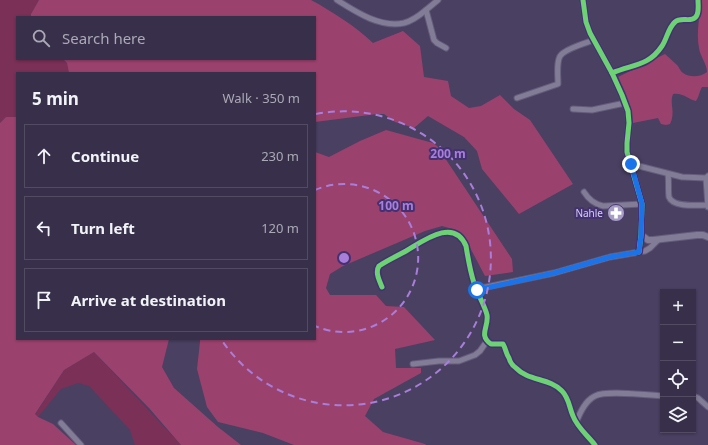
<!DOCTYPE html>
<meta charset="utf-8">
<style>
body{margin:0;font-family:"Noto Sans",sans-serif;background:#3f3851;color:#f1f3f6}
.controls{position:absolute;right:12px;bottom:12px;display:grid;overflow:hidden;border-radius:0px;box-shadow:0 1px 3px #0004}
.controls button{width:36px;height:36px;display:grid;place-items:center;padding:0;border:0;border-bottom:1px solid #524b62;background:#38304a;color:#f1f3f6;font:20px sans-serif}
.stop{position:absolute;width:12px;height:12px;margin:-9px;border:3px solid #1a73e8;border-radius:50%;background:#fff}
.stop.end{background:#1a73e8;border-color:#fff;box-shadow:0 1px 4px #0008}
.list{margin:0;padding:0;list-style:none}
h2{display:flex;justify-content:space-between;align-items:center;height:52px;margin:0;padding:0 16px;font-size:17px}
h2 small{font-size:13px;font-weight:400;color:#aba9b5}
.list li{display:grid;grid-template-columns:26px 1fr auto;gap:12px;align-items:center;box-sizing:border-box;height:64px;margin:0 8px 8px;padding:0 8px;border:1px solid #524b62;border-radius:0px}
.list b{display:block;font-size:15px;white-space:nowrap}
.list em{font-size:13px;font-style:normal;color:#aba9b5}
.icon{flex:none;width:22px;height:22px;fill:none;stroke:currentColor;stroke-width:2;stroke-linecap:round;stroke-linejoin:round}
.map{position:relative;flex:none;width:708px;height:445px;overflow:hidden}
.search{position:absolute;background:#38304a;box-shadow:0 1px 3px #0004;left:16px;top:16px;width:300px;height:44px;display:flex;align-items:center;gap:10px;box-sizing:border-box;padding:0 14px;border-radius:0px;color:#aba9b5;font-size:15px}
.panel{position:absolute;background:#38304a;box-shadow:0 1px 3px #0004;left:16px;top:72px;width:300px;height:268px;border-radius:0px}
.map>svg:first-child{display:block}
.green{fill:#7b3057}
.forest{fill:#9b416e}
.lines{fill:none;stroke-linecap:round;stroke-linejoin:round}
.minor-casing{stroke:#645c7a;stroke-width:7}
.tertiary-casing{stroke:#645c7a;stroke-width:8}
.minor{stroke:#827c97;stroke-width:5}
.tertiary{stroke:#827c97;stroke-width:6}
.cycleway-casing{stroke:#443171;stroke-width:8}
.cycleway{stroke:#6cd273;stroke-width:5}
.route{stroke:#1a73e8;stroke-width:5}
.ring{fill:none;stroke:#a87eda;stroke-width:2;stroke-dasharray:7 5}
.labels{text-anchor:middle;dominant-baseline:central;stroke-width:4;stroke-linejoin:round;paint-order:stroke}
.poi-label{font-size:10px;fill:#d6cff5;stroke:#443171;text-anchor:end}
.centre{fill:#a87eda;stroke:#443171;stroke-width:2}
.ring-label{font-size:12px;text-anchor:middle;font-weight:bold;fill:#a87eda;stroke:#443171;stroke-width:4;stroke-linejoin:round;paint-order:stroke}
</style>
<div class="map">
<svg width="708" height="445" viewBox="0 0 708 445">
<rect width="100%" height="100%" fill="#4a4062"/>
<g class="green">
<path d="M 0,0 L 39,0 L 31,14 L 31,17 L 17,17 L 17,59 L 63,59 L 67,63 L 69,73 L 17,73 L 17,117 L 6,117 L 0,123 Z"/>
<path d="M 94,352 L 181,445 L 135,445 L 130,430 L 89,386 L 78,383 L 61,389 L 38,417 L 35,415 L 64,370 Z"/>
</g>
<g class="forest">
<path d="M 39,0 L 311,0 C 333,12 355,26 373,43 L 403,31 L 420,46 L 424,77 L 448,81 L 451,96 L 469,108 L 481,106 L 500,95 L 514,109 L 530,120 L 573,184 L 519,214 L 482,169 L 477,151 L 464,137 L 428,116 L 414,128 L 395,122 L 384,114 L 377,114 L 315,122 L 315,73 L 69,73 L 67,63 L 63,59 L 315,59 L 315,17 L 31,17 L 31,14 Z"/>
<path d="M 701,0 L 708,0 L 708,87 L 702,87 C 699,92 699,97 696,101 C 688,99 682,92 673,94 C 669,103 676,112 670,124 L 666,125 L 661,124 L 658,118 L 633,123 L 629,108 L 618,77 L 665,54 C 669,58 673,61 677,65 C 679,67 680,71 683,73 C 690,78 701,77 707,72 C 707,64 700,56 699,48 C 696,32 700,15 701,0 Z"/>
<path d="M 6,117 L 17,117 L 17,339 L 169,339 L 162,367 L 174,388 L 218,427 L 241,445 L 181,445 L 149,408 L 94,352 L 64,370 L 35,414 L 38,417 L 53,424 L 76,445 L 0,445 L 0,123 Z"/>
<path d="M 386,130 L 433,143 L 437,146 L 512,259 L 513,272 L 485,276 L 465,238 L 456,230 L 442,226 L 425,231 L 343,266 L 330,274 L 326,288 L 330,295 L 376,295 L 386,306 L 404,307 L 435,340 L 395,349 L 396,368 L 421,368 L 421,373 L 374,399 L 365,416 L 383,432 L 425,444 L 426,445 L 294,445 L 263,433 L 218,422 L 207,407 L 197,369 L 200,342 L 200,339 L 315,339 L 315,152 L 329,157 L 360,141 Z"/>
</g>
<g class="lines">
<g class="minor-casing">
<g id="minor">
<path d="M 337,0 C 356,12 380,28 404,23 C 412,21 420,15 426,10"/>
<path d="M 438,0 L 426,10 L 434,40 L 437,43 L 446,48"/>
<path d="M 612,73 C 632,64 648,67 662,46 C 667,39 668,28 675,22 C 681,16 693,24 697,15 C 699,11 698,5 698,0"/>
<path d="M 517,98 L 558,84 C 558,77 556,60 561,55 C 567,48 586,43 594,40"/>
<path d="M 573,109 L 592,110 L 625,103"/>
<path d="M 631,164 L 682,177 L 706,178 L 708,176"/>
<path d="M 668,174 C 669,180 668,192 669,197 C 673,208 698,205 708,205"/>
<path d="M 706,178 L 708,207"/>
<path d="M 584,192 C 589,200 594,204 603,206 L 642,204"/>
<path d="M 639,252 L 641,235"/>
<path d="M 382,287 C 379,280 375,272 379,266 C 388,260 397,256 406,251 C 423,241 454,217 466,246 C 468,258 470,271 474,283 C 477,293 485,306 487,315 C 489,327 478,335 491,344 L 503,344 C 506,349 506,354 509,358 C 510,362 513,366 516,368 C 528,381 550,378 562,391 C 569,398 569,407 573,416 C 577,427 588,436 595,445"/>
<path d="M 477,289 L 554,273 L 610,257 L 645,251 L 650,248 L 658,240"/>
<path d="M 413,364 L 439,361 L 459,361 L 475,355 L 480,351 L 487,341"/>
<path d="M 693,396 L 698,398 L 708,407"/>
<path d="M 61,423 L 81,445"/>
<path d="M 576,423 C 580,412 585,401 595,396 C 606,390 649,395 663,396"/>
</g>
</g>
<g class="tertiary-casing">
<path id="tertiary" d="M 583,0 L 586,22 L 590,33 L 612,73 L 622,95 L 628,111 L 629,123 L 627,143 L 627,152 L 642,204 L 641,235 L 648,240 L 653,240 L 697,235 L 703,235 L 708,237"/>
</g>
<use href="#minor" class="minor"/>
<use href="#tertiary" class="tertiary"/>
<g class="cycleway-casing">
<g id="cycleway">
<path d="M 583,0 L 586,22 L 590,33 L 612,73 L 622,95 L 628,111 L 629,123 L 627,143 L 627,152 L 642,204 L 641,235 L 639,252"/>
<path d="M 612,73 C 632,64 648,67 662,46 C 667,39 668,28 675,22 C 681,16 693,24 697,15 C 699,11 698,5 698,0"/>
<path d="M 382,287 C 379,280 375,272 379,266 C 388,260 397,256 406,251 C 423,241 454,217 466,246 C 468,258 470,271 474,283 C 477,293 485,306 487,315 C 489,327 478,335 491,344 L 503,344 C 506,349 506,354 509,358 C 510,362 513,366 516,368 C 528,381 550,378 562,391 C 569,398 569,407 573,416 C 577,427 588,436 595,445"/>
</g>
</g>
<use href="#cycleway" class="cycleway"/>
</g>
<g class="lines">
<path class="route" d="M 477,290 L 554,273 L 610,257 L 639,252 L 641,236 L 642,204 L 631,164"/>
</g>
<g class="ring">
<path d="M315 190A74 74 0 1 1 315 326"/>
<path d="M316 114A147 147 0 1 1 221 339"/>
</g>
<defs>
<g id="pharmacy-disc" transform="scale(0.9)"><circle r="9.5" fill="#a59dc2" stroke="#443171"/><path d="M-2-6h4v4h4v4h-4v4h-4v-4h-4v-4h4Z" fill="#fff"/></g>
</defs>
<g fill-rule="evenodd">
<use href="#pharmacy-disc" x="616" y="213"/>
</g>
<g class="labels">
<g class="poi-label">
<text x="603" y="213">Nahle</text>
</g>
</g>
<circle cx="344" cy="258" r="6" class="centre"/>
<g class="ring-label">
<text x="448" y="158">200 m</text>
<text x="396" y="210">100 m</text>
</g>
</svg>
<div class="controls">
<button>+</button>
<button>−</button>
<button><svg class="icon" aria-label="locate" viewBox="0 0 24 24"><circle cx="12" cy="12" r="6"/><path d="M12 2v4M12 18v4M2 12h4M18 12h4"/></svg></button>
<button><svg class="icon" aria-label="layers" viewBox="0 0 24 24"><path d="M12 4l9 5-9 5-9-5zM3 14l9 5 9-5"/></svg></button>
</div>
<div class="stop" style="left:477px;top:290px"></div>
<div class="stop end" style="left:631px;top:164px"></div>
<div class="search"><svg class="icon" aria-label="search" viewBox="0 0 24 24"><circle cx="10" cy="10" r="6"/><path d="M15 15l6 6"/></svg>Search here</div>
<section class="panel">
<h2>5 min<small>Walk · 350 m</small></h2>
<ul class="list">
<li><svg class="icon" aria-label="ahead" viewBox="0 0 24 24"><path d="M12 20V5M6 11l6-6 6 6"/></svg><div><b>Continue</b></div><em>230 m</em></li>
<li><svg class="icon" aria-label="left" viewBox="0 0 24 24"><path d="M17 20v-9H6M10 6l-5 5 5 5"/></svg><div><b>Turn left</b></div><em>120 m</em></li>
<li><svg class="icon" aria-label="arrive" viewBox="0 0 24 24"><path d="M6 21V4h12l-3 4 3 4H6"/></svg><div><b>Arrive at destination</b></div></li>
</ul>
</section>
</div>
